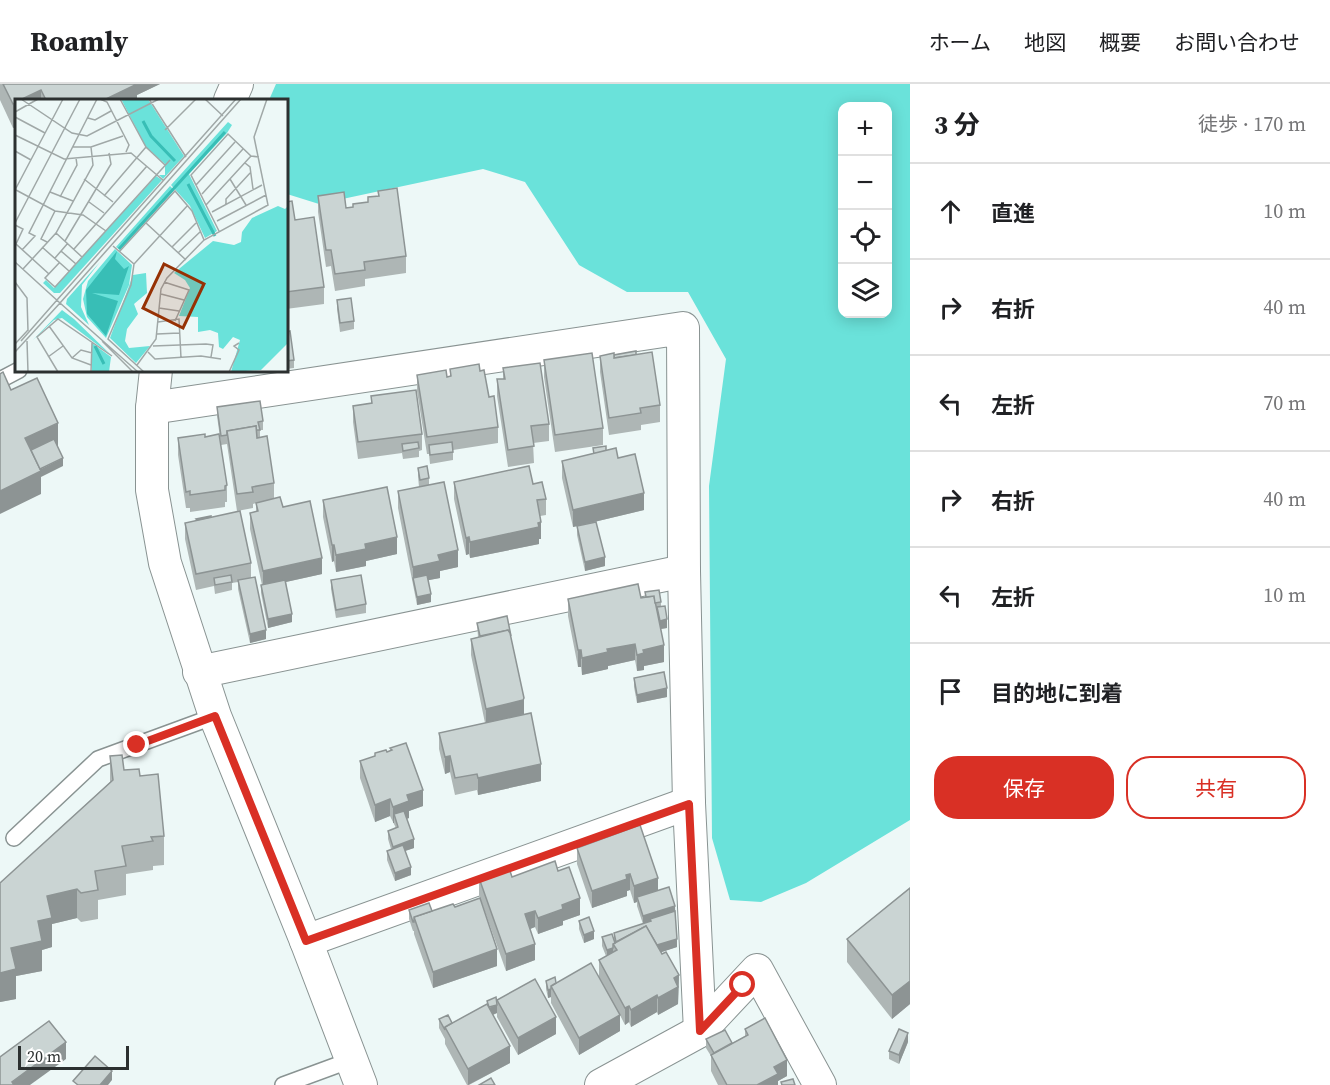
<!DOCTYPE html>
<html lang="ja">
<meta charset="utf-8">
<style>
body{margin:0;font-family:"Source Serif 4","Noto Sans JP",serif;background:#f2f2f2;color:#202124}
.controls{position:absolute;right:18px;top:18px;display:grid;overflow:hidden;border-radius:12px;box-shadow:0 3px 15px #0003}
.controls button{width:54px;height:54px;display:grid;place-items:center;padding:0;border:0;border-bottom:2px solid #e0e0e0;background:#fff;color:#202124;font:30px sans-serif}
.scale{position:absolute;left:18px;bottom:15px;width:111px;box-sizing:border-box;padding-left:6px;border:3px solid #2c3030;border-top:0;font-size:16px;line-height:21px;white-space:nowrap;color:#2c3030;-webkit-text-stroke:4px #fff;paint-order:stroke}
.stop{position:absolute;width:18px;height:18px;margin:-14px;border:4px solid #d93025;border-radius:50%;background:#fff}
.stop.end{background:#d93025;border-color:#fff;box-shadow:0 2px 6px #0008}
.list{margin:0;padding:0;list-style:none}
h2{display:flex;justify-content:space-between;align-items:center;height:78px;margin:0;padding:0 24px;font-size:26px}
h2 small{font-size:20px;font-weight:400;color:#757577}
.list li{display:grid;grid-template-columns:39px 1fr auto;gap:18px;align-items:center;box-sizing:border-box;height:96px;padding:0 24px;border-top:2px solid #e0e0e0}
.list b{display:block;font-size:22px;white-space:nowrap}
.list em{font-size:20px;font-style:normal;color:#757577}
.actions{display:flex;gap:12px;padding:18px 24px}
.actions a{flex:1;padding:14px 0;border:2px solid #d93025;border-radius:24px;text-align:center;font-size:21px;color:#d93025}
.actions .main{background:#d93025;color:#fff}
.icon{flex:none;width:33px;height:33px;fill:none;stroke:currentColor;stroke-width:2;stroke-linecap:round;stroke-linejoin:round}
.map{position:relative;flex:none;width:910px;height:1001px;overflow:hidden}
header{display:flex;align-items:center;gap:36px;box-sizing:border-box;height:84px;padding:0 30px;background:#fff;border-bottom:2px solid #e0e0e0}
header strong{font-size:28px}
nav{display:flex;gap:33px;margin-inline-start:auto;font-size:21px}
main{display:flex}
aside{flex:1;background:#fff}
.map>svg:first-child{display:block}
.green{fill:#6ae2da;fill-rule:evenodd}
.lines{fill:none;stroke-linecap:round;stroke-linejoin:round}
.lane-casing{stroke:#899392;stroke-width:18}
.street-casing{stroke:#899392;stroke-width:34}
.lane{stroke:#fff;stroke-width:15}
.street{stroke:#fff;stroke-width:32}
.wall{fill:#aeb6b5}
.shaded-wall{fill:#8d9494}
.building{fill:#cad4d3;stroke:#8d9494;stroke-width:1.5}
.route{stroke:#d93025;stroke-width:8}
.inset-river{fill:none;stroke:#38beb6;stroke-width:3}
.inset-road{fill:none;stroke:#a0a8a7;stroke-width:1.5}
.view{fill:#963104;fill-opacity:0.15;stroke:#963104;stroke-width:3}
.inset-edge{fill:none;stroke:#2c3030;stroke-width:3}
</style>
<header>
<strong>Roamly</strong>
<nav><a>ホーム</a><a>地図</a><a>概要</a><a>お問い合わせ</a></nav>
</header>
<main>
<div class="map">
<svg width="910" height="1001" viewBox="0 0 910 1001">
<rect width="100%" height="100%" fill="#edf8f7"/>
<path class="green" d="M 276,0 L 910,0 L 910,736 L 806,799 L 761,818 L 730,816 L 712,754 L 709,402 L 726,275 L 688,208 L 627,208 L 579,181 L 525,98 L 483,85 L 319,120 L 287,110 L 286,16 L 269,16 ZM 842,22 L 888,22 L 888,230 L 842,230 Z"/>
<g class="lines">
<g class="lane-casing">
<g id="lane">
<path d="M 0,296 L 19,286"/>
<path d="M 14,754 L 98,675 L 215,632"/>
<path d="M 283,1001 L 351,976"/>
</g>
</g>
<g class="street-casing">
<g id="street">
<path d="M 230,16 L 237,0"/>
<path d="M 156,286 L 152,324 L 152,406 L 165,479 L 215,632 L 306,857 L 361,1001"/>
<path d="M 152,324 L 683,244 L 684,487 L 689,719 L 700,947"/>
<path d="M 199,588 L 684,487"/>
<path d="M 306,857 L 689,719"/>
<path d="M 601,1001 L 700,947 L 757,886 L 820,1001"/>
</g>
</g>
<use href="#lane" class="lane"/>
<use href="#street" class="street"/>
</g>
<g class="wall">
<path d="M 0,0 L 160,0 L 137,11 L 137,16 L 16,16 L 16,42 L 13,44 L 0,16 Z"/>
<path d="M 378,107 L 406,172 L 406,189 L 365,195 L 365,202 L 335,207 L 331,182 L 326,183 L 318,128 L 318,112 L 346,124 L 353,123 L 368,118 L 368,113 L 378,112 Z"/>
<path d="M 286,118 L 324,203 L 324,220 L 286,225 Z"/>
<path d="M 337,216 L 354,237 L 354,245 L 340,248 L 337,225 Z"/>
<path d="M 286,248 L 294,276 L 294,284 L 286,285 Z"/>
<path d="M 614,271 L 636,271 L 660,321 L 660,338 L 641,341 L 641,346 L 609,351 L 600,288 L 600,272 Z"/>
<path d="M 544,276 L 603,344 L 603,361 L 555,368 L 544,293 Z"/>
<path d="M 503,284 L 549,340 L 549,357 L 533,359 L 534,379 L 508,383 L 497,312 L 497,295 L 503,295 Z"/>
<path d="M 450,285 L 480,287 L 498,343 L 498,359 L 453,366 L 453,376 L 430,380 L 429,370 L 427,370 L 417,307 L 417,291 L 450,293 Z"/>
<path d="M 257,286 L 269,286 L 257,289 Z"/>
<path d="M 371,312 L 422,350 L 422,366 L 419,367 L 419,373 L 403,375 L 402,369 L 358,375 L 353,338 L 353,322 L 371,319 Z"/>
<path d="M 217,323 L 263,337 L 263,346 L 260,346 L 260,354 L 274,399 L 274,414 L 283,423 L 322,490 L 286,498 L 292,538 L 268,544 L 261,509 L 261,501 L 262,501 L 250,445 L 250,429 L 256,427 L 256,419 L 253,420 L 253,424 L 237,427 L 227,360 L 221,361 L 217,332 Z"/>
<path d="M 205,353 L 227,401 L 227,418 L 225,418 L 225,423 L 190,428 L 190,424 L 186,424 L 178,371 L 178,354 Z"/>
<path d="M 593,364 L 606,367 L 618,374 L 644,426 L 573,443 L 562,394 L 562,377 L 593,370 Z"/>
<path d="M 418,384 L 429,394 L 429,401 L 458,483 L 440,487 L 440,494 L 428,496 L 431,518 L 417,521 L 398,424 L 398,407 L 419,403 L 418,392 Z"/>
<path d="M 454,398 L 533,400 L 546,415 L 546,431 L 540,432 L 541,455 L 539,455 L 539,460 L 470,474 L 469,470 L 466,471 L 454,415 Z"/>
<path d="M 323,416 L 397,470 L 366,477 L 366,482 L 336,488 L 334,477 L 332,478 L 323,433 Z"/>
<path d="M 185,439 L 251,479 L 251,494 L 266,555 L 250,559 L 238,505 L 238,498 L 232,499 L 232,506 L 215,510 L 214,502 L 196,506 L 185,455 Z"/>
<path d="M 577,442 L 605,482 L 585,487 L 577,451 Z"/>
<path d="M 331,496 L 366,520 L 366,529 L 336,534 L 331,505 Z"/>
<path d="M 645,508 L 661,518 L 661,522 L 667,544 L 661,545 L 664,578 L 644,582 L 644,586 L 637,587 L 635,576 L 608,582 L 608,585 L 582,591 L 581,583 L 578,583 L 568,532 L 568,515 L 641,514 L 645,514 Z"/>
<path d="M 477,539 L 524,630 L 541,697 L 478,711 L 477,706 L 455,711 L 450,688 L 445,690 L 439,665 L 439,649 L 485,639 L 471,571 L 471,555 L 478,553 Z"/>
<path d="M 634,594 L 667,613 L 637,619 L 634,603 Z"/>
<path d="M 390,664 L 423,722 L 409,727 L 409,734 L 406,735 L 414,764 L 405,767 L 411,791 L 395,797 L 387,776 L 387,767 L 391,765 L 388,755 L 388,747 L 396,744 L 390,732 L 375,738 L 360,694 L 360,677 L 375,672 L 375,669 L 390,667 Z"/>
<path d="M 110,672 L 124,686 L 140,692 L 164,752 L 164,781 L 153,782 L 153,786 L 126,790 L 126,811 L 98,816 L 98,835 L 81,838 L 77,834 L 52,840 L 52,863 L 42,866 L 42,887 L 16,892 L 16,915 L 0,918 L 0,799 L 110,698 Z"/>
<path d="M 640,741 L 658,806 L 675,822 L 677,863 L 661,868 L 679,891 L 678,920 L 658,931 L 657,928 L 631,943 L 629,938 L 625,941 L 620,931 L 620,947 L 579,971 L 551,919 L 551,913 L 548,914 L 546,905 L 546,897 L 556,899 L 599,893 L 599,876 L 606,872 L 602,862 L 602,853 L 614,855 L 614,849 L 643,840 L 637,822 L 637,818 L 634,819 L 630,806 L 627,807 L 627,812 L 592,824 L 577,780 L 577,764 Z"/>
<path d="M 558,787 L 580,831 L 563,837 L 563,841 L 538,850 L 535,843 L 530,845 L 535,876 L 506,887 L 479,811 L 479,794 L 512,793 Z"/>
<path d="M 910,804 L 910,920 L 892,935 L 847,878 L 847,855 Z"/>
<path d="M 455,823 L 497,882 L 433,904 L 414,850 L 414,847 L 413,847 L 409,835 L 409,826 L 432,827 Z"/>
<path d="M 579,837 L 594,855 L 584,859 L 579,845 Z"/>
<path d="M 487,917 L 497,917 L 556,950 L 518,971 L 497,933 L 497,929 L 493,931 L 510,979 L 469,1001 L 467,1001 L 445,960 L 445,955 L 439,944 L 439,935 L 452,939 L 487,920 Z"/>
<path d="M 745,945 L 787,992 L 778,997 L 778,1001 L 718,1001 L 711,987 L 711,972 L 706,964 L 706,955 L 732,959 L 745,952 Z"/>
<path d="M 908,958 L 899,980 L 889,975 L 889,967 Z"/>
</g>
<g class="shaded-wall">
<path d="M 137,0 L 160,0 L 137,11 L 137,16 L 104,16 Z"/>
<path d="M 41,6 L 41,16 L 20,16 Z"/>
<path d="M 16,18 L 16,42 L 13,44 L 13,20 Z"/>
<path d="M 58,339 L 58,362 L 29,376 L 25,354 Z"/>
<path d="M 63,374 L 63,382 L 41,393 L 41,410 L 0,430 L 0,407 L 35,388 Z"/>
<path d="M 644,409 L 644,426 L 573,443 L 573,426 Z"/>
<path d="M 541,438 L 541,455 L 539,455 L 539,460 L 470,474 L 470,458 Z"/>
<path d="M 397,453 L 397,470 L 366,477 L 366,482 L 336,488 L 336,471 L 365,460 Z"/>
<path d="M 469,453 L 469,470 L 466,471 L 466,454 Z"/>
<path d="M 332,461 L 334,461 L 334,477 L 332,478 Z"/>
<path d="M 458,466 L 458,483 L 440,487 L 440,494 L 414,499 L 413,494 L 413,500 L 413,483 L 438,471 Z"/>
<path d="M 605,473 L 605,482 L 585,487 L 585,478 Z"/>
<path d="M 322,474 L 322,490 L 263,503 L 263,487 Z"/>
<path d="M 431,510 L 431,518 L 417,521 L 417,513 Z"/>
<path d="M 292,530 L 292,538 L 268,544 L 268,535 Z"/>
<path d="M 667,535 L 667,544 L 660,545 L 660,537 Z"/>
<path d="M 266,546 L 266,555 L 250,559 L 250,550 Z"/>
<path d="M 635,560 L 635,576 L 608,582 L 608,585 L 582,591 L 582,574 L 607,565 Z"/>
<path d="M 664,561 L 664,578 L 644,582 L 644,586 L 637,587 L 637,571 L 643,566 Z"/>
<rect x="578" y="566" width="3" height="17"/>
<path d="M 667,604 L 667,613 L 637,619 L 637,611 Z"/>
<path d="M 524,614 L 524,630 L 486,641 L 486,625 Z"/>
<path d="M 450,672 L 450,688 L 445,690 L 445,673 Z"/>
<path d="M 541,680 L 541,697 L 478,711 L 478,694 Z"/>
<path d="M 423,706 L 423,722 L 409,727 L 409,734 L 397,738 L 394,730 L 394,739 L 393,739 L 393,723 L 407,711 Z"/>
<path d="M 390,715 L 390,732 L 375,738 L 375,721 Z"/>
<path d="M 414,755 L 414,764 L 393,771 L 393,763 Z"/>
<path d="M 411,783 L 411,791 L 395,797 L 395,789 Z"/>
<path d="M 630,790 L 630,806 L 627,807 L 627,812 L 592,824 L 592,807 Z"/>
<path d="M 658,794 L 658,810 L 637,813 L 637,818 L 634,819 L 634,802 Z"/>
<path d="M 77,805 L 77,834 L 52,840 L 52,863 L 42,866 L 42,887 L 16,892 L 16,915 L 0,918 L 0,889 L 11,864 L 38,837 L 47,812 Z"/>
<path d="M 580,814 L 580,831 L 563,837 L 563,841 L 538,850 L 538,834 L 562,821 Z"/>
<path d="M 675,822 L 675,830 L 650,835 L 650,839 L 643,841 L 643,832 Z"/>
<path d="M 535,827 L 535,843 L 525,847 L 525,830 Z"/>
<path d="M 594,847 L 594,855 L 584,859 L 584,851 Z"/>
<path d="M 677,855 L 677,863 L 653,871 L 653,862 Z"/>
<path d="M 535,860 L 535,876 L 506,887 L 506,870 Z"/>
<path d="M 613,864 L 613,872 L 607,875 L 607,866 Z"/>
<path d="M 497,865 L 497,882 L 433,904 L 433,888 Z"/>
<path d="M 679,891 L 678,920 L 658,931 L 658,914 L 674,894 Z"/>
<path d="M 910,897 L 910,920 L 892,935 L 892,911 Z"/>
<path d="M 551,905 L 551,913 L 548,914 L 548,906 Z"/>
<path d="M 657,911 L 657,928 L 631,943 L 631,926 Z"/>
<path d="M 497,921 L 497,929 L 489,932 L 489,924 Z"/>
<path d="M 629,922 L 629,938 L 625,941 L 625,924 Z"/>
<path d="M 620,931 L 620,947 L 579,971 L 579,954 Z"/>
<path d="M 556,933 L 556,950 L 518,971 L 518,954 Z"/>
<path d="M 908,949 L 908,958 L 899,980 L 899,971 Z"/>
<path d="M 66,958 L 66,975 L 30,1001 L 12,1001 L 12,998 Z"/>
<path d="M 510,962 L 510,979 L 468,1001 L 468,985 Z"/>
<path d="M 787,976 L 787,992 L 778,997 L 778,1001 L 757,1001 L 774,983 Z"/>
<path d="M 112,987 L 112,996 L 108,1001 L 100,1001 Z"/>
</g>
<g class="building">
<path d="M 3,0 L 137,0 L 104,16 L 46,16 L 41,6 L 20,16 L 16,16 L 16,18 L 13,20 Z"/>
<path d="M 397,104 L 406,172 L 364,178 L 365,186 L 335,190 L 331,166 L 326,166 L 318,112 L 344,108 L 346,124 L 353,123 L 353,120 L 368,118 L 368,113 L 379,112 L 378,107 Z"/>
<path d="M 292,117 L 295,136 L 314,133 L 324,203 L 286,208 L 286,118 Z"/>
<path d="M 351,214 L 354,237 L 340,239 L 337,216 Z"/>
<path d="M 290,247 L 294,276 L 286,277 L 286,248 Z"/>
<path d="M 636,267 L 636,271 L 614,274 L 614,271 Z"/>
<path d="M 652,268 L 660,321 L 640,324 L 641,329 L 609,334 L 600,272 L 614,269 L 614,274 Z"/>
<path d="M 592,269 L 603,344 L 555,351 L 544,276 Z"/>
<path d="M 540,279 L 549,340 L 531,342 L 534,362 L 508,366 L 497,295 L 505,295 L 503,284 Z"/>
<path d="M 479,280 L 480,287 L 484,286 L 489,313 L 494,312 L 498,343 L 427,353 L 417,291 L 446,286 L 447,293 L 451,292 L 450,285 Z"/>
<path d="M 3,288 L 11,306 L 37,294 L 58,339 L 25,354 L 41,387 L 0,407 L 0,290 Z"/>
<path d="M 416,306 L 422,350 L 358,358 L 353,322 L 372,319 L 371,312 Z"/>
<path d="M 260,317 L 263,337 L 258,338 L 260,346 L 256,346 L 256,342 L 227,347 L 227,351 L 221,352 L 217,323 Z"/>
<path d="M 256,342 L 257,354 L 267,352 L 274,399 L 252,403 L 253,408 L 237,410 L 227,347 Z"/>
<path d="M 205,350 L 205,353 L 219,350 L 227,401 L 225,402 L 225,406 L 190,411 L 190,407 L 186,408 L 178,354 Z"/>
<path d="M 54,355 L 63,374 L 40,385 L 31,366 Z"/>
<path d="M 418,358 L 419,364 L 403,367 L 402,360 Z"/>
<path d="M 452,358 L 453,368 L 430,371 L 429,361 Z"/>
<path d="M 606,362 L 606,367 L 594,370 L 593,364 Z"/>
<path d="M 616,364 L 618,374 L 635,370 L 644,409 L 573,426 L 562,377 Z"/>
<path d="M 427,382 L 429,394 L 420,396 L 418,384 Z"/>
<path d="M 529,382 L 533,400 L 542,398 L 546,415 L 537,416 L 541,438 L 538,439 L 539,443 L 470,458 L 469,453 L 466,454 L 454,398 Z"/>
<path d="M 444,398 L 458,466 L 438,471 L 440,477 L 413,483 L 398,407 Z"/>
<path d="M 387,403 L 397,453 L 365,460 L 366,465 L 336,471 L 334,461 L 332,461 L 323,416 Z"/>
<path d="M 280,413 L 283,423 L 310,417 L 322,474 L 263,487 L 250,429 L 258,427 L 256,419 Z"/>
<path d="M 240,427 L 251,479 L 196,490 L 185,439 Z"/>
<path d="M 211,432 L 211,433 L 197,436 L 196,435 Z"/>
<path d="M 596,438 L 605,473 L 585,478 L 577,442 Z"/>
<path d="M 231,491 L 232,498 L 215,501 L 214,494 Z"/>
<path d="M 361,491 L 366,520 L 336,526 L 331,496 Z"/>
<path d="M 427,491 L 431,510 L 417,513 L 413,494 Z"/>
<path d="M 255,493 L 266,546 L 250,550 L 238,496 Z"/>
<path d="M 285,496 L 292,530 L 268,535 L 261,501 Z"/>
<path d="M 638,500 L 641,514 L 654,512 L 664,561 L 643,566 L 644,569 L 637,571 L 635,560 L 607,565 L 608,568 L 582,574 L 581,566 L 578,566 L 568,515 Z"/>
<path d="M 659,506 L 661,518 L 655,519 L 654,512 L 646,513 L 645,508 Z"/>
<path d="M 665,522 L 667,535 L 660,537 L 657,523 Z"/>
<path d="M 507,532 L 511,552 L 508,546 L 480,552 L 477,539 Z"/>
<path d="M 508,546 L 510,549 L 524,614 L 523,616 L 486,625 L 471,555 Z"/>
<path d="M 664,588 L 667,604 L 637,611 L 634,594 Z"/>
<path d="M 531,629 L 541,680 L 478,694 L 477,690 L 455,694 L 450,672 L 445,673 L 439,649 Z"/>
<path d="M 406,659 L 423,706 L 407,711 L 409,717 L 393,723 L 390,715 L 375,721 L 360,677 L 375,672 L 375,669 L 386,666 L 387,668 L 392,666 L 390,664 Z"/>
<path d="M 122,671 L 124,686 L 139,685 L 140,692 L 158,690 L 164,752 L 151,753 L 153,757 L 122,762 L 126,782 L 95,787 L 98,806 L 81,809 L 77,805 L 47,812 L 52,834 L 38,837 L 42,857 L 11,864 L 16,885 L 0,889 L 0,799 L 113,696 L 110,672 Z"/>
<path d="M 404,727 L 414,755 L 393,763 L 388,747 L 398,743 L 394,730 Z"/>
<path d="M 640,741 L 658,794 L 634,802 L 630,790 L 626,791 L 627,795 L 592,807 L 577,764 Z"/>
<path d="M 403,761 L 411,783 L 395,789 L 387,767 Z"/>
<path d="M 555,777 L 558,787 L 569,783 L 580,814 L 562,821 L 563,825 L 538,834 L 535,827 L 525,830 L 535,860 L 506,870 L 479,794 L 509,784 L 512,793 Z"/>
<path d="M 669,803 L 675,822 L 643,832 L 637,813 Z"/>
<path d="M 910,804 L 910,897 L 892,911 L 847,855 Z"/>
<path d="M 480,814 L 497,865 L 433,888 L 414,833 L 453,820 L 455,823 Z"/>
<path d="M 429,819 L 432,827 L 414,833 L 414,838 L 413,838 L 409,826 Z"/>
<path d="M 675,827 L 677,855 L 657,861 L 646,842 L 616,858 L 614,849 L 651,837 L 650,835 Z"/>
<path d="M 589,833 L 594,847 L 584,851 L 579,837 Z"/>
<path d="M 646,842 L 662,870 L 666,868 L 679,891 L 674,894 L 678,903 L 658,914 L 657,911 L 631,926 L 629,922 L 625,924 L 599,876 L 617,866 L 613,860 Z"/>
<path d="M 612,850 L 615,859 L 613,860 L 613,864 L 607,866 L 602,853 Z"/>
<path d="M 591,879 L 620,931 L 579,954 L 551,902 Z"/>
<path d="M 555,893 L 556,899 L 551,902 L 551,905 L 548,906 L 546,897 Z"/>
<path d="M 535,895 L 556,933 L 518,954 L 497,916 Z"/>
<path d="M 496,913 L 497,921 L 489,923 L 487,917 Z"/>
<path d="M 487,920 L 510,962 L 468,985 L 445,943 Z"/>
<path d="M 448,931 L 452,939 L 445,943 L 445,946 L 439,935 Z"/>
<path d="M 765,934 L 787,976 L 774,983 L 778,990 L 757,1001 L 727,1001 L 711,971 L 748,951 L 745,945 Z"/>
<path d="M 49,937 L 66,958 L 12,998 L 14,1001 L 0,1001 L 0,973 Z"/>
<path d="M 899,945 L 908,949 L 899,971 L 889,967 Z"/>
<path d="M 725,946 L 732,959 L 714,969 L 706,955 Z"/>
<path d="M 95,972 L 112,987 L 100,1001 L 78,1001 L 73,997 Z"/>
<path d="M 491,994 L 495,1001 L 479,1001 Z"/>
<path d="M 793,995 L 795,1001 L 782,1001 L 781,998 Z"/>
</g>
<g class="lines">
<path class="route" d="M 137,661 L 215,632 L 306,857 L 689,720 L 700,947 L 743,901"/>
</g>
<g transform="translate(15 15)">
<rect width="273" height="273" fill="#edf8f7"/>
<path d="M 106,0 L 133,0 L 169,57 L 148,80 L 144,76 L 150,76 L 150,65 L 131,48 ZM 213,23 L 217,26 L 212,34 L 174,75 L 202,132 L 190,139 L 175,107 L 156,86 ZM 141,77 L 147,81 L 45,194 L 39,194 L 28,184 L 31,181 L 39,189 ZM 155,87 L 159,91 L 105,151 L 101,148 ZM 263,107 L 270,110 L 273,107 L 273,244 L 246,271 L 216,273 L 225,241 L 218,238 L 208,250 L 204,248 L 203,234 L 195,231 L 183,233 L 183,218 L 164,217 L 175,189 L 170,181 L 159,174 L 198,142 L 219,146 L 226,143 L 227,133 L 237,119 ZM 100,150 L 117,166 L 114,186 L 91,239 L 72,218 L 68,200 L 73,182 ZM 85,163 L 67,186 L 66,208 L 74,226 L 51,205 L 52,200 ZM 131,174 L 132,194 L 119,205 L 123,215 L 112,230 L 110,242 L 114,249 L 135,247 L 121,264 L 95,239 L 118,176 ZM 47,211 L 59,220 L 96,256 L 47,219 L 39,221 L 18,241 ZM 77,244 L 96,258 L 94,273 L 77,273 Z" fill="#6ae2da"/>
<path d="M 102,152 L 100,160 L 109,170 L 114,167 L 104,196 L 77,194 L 103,202 L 91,237 L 72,215 L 71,191 Z" fill="#38beb6"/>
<path class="inset-river" d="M 128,22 L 136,37 L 160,62M 173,85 L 200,137M 104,150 L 210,33M 80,247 L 89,265"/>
<path class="inset-road" d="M 6,0 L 57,34 L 72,37 L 144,0M 85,0 L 92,3 L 114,46 L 111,53M 105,0 L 131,48 L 150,66M 134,0 L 171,58M 190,0 L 208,17M 0,13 L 23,0M 0,18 L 30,34M 73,19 L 80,21 L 96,12M 150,31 L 181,0M 0,36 L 49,60 L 116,54 L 149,82M 58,48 L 76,48 L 108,37M 0,52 L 16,61M 230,64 L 235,68 L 238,90M 69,80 L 98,103M 215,80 L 231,106M 181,86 L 220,43M 0,91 L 48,0M 1,91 L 40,112 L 68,116 L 91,132M 35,93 L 58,102M 187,95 L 228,50M 89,97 L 131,48M 45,98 L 62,66 L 61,59M 74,103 L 89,114M 211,105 L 211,100 L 236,73M 191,106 L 236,57M 197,113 L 247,86M 202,122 L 251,96M 0,124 L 65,0M 131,124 L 171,161M 0,126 L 8,130 L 1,145 L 34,175M 204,132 L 176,76 L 213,35 L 236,57 L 244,58M 41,134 L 67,158M 50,142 L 96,65 L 94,54M 32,143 L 26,140 L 40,112M 98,147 L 119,165M 27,148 L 54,172M 157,148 L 181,124M 59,150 L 132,67M 7,151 L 20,137 L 14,134 L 82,0M 46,152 L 61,165M 104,153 L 160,92 L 177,112 L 189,141M 163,154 L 186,132M 40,159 L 53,144M 0,163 L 45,204 L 0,253M 45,163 L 30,179 L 40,188 L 155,61M 8,170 L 41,134 L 78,66 L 76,48M 0,183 L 12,199 L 13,232M 149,183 L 174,191 L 160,222M 146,195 L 169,201M 42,201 L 221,0M 144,209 L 164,212M 143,223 L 164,220 L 166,259M 34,227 L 57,259 L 76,266M 142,235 L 164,234M 6,242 L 42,201M 12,242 L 13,273M 87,242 L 118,273M 0,245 L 13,231M 138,247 L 191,245 L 198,246 L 196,258M 133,253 L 140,260 L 186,257 L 206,260M 33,258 L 48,247M 57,259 L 66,251 L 77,254M 122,266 L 141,240 L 146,190 L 152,179 L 189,141 L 253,106 L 239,38 L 252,0M 43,273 L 22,238 L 43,220 L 97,257M 76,273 L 77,243M 123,273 L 45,204 L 226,0M 129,273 L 93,240 L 116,186 L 119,165 L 173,106M 214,273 L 224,251 L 219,247 L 224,244"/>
<path class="view" d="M 149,165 L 189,185 L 168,229 L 128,209 Z"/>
<rect width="273" height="273" class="inset-edge"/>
</g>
</svg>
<div class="controls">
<button>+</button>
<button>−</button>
<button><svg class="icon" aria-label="locate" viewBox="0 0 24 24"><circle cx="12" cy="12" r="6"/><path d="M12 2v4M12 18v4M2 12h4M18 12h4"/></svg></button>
<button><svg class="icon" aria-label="layers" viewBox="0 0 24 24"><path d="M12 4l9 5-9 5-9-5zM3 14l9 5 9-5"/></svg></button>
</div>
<div class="scale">20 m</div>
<div class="stop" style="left:743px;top:901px"></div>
<div class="stop end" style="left:137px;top:661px"></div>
</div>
<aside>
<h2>3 分<small>徒歩 · 170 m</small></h2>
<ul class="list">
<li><svg class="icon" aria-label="ahead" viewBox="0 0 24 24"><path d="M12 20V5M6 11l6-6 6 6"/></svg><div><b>直進</b></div><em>10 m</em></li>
<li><svg class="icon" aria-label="right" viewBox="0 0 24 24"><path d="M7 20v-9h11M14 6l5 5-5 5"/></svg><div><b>右折</b></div><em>40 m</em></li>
<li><svg class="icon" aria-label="left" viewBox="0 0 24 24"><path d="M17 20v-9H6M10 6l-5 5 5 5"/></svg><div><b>左折</b></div><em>70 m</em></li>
<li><svg class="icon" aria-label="right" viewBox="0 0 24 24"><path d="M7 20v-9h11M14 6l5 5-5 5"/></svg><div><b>右折</b></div><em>40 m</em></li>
<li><svg class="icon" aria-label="left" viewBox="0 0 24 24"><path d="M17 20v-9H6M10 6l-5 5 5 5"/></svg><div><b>左折</b></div><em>10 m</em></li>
<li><svg class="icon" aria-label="arrive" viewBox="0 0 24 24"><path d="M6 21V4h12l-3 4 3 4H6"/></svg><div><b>目的地に到着</b></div></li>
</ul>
<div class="actions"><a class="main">保存</a><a>共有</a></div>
</aside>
</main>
